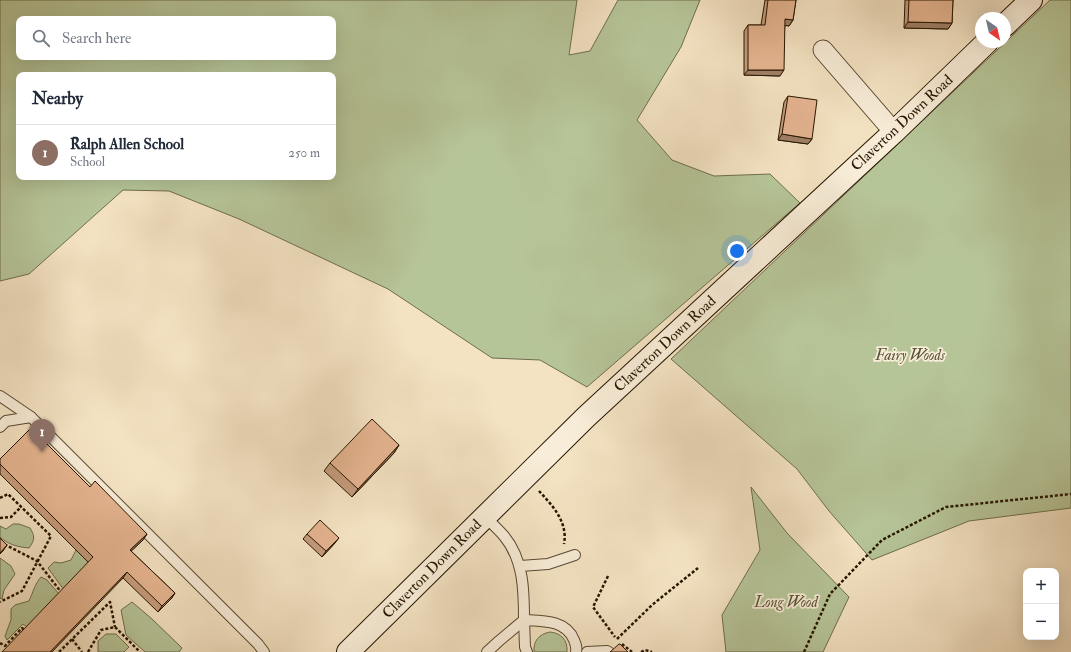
<!DOCTYPE html>
<meta charset="utf-8">
<style>
body{margin:0;font-family:"IM FELL Double Pica",serif;background:#f6f6f7;color:#1f2937}
.controls{position:absolute;right:12px;bottom:12px;display:grid;overflow:hidden;border-radius:8px;box-shadow:0 4px 16px #0002}
.controls button{width:36px;height:36px;display:grid;place-items:center;padding:0;border:0;border-bottom:1px solid #e0e1e3;background:#fff;color:#1f2937;font:20px sans-serif}
.compass{position:absolute;left:975px;top:12px;width:36px;height:36px;border-radius:50%;background:#fff;box-shadow:0 4px 16px #0002;rotate:146deg}
.you{position:absolute;left:737px;top:251px;width:14px;height:14px;margin:-10px;border:3px solid #fff;border-radius:50%;background:#1a73e8;box-shadow:0 0 0 6px #1a73e833}
.badge{display:grid;place-items:center;width:26px;height:26px;border-radius:50%;background:#8f2418;color:#fff;font-size:13px;font-weight:700}
.pin{position:absolute;translate:-50% -33px;filter:drop-shadow(0 1px 2px #0008)}
.pin::after{content:'';position:absolute;top:21px;width:14px;height:12px;background:inherit;clip-path:polygon(0 0,100% 0,50% 100%)}
.list{margin:0;padding:0;list-style:none}
h2{display:flex;justify-content:space-between;align-items:center;height:52px;margin:0;padding:0 16px;font-size:17px}
h2 small{font-size:13px;font-weight:400;color:#747a83}
.list li{display:grid;grid-template-columns:26px 1fr auto;gap:12px;align-items:center;box-sizing:border-box;height:56px;padding:0 16px;border-top:1px solid #e0e1e3}
.list b{display:block;font-size:15px;white-space:nowrap}
.list p{margin:0;font-size:13px;white-space:nowrap;color:#747a83}
.list em{font-size:13px;font-style:normal;color:#747a83}
.icon{flex:none;width:22px;height:22px;fill:none;stroke:currentColor;stroke-width:2;stroke-linecap:round;stroke-linejoin:round}
.map{position:relative;flex:none;width:1071px;height:652px;overflow:hidden}
.search{position:absolute;background:#fff;box-shadow:0 4px 16px #0002;left:16px;top:16px;width:320px;height:44px;display:flex;align-items:center;gap:10px;box-sizing:border-box;padding:0 14px;border-radius:8px;color:#747a83;font-size:15px}
.panel{position:absolute;background:#fff;box-shadow:0 4px 16px #0002;left:16px;top:72px;width:320px;height:108px;border-radius:8px}
.map>svg:first-child{display:block}
.green{fill:#b6c598;stroke:#6e6d4c;fill-rule:evenodd}
.lines{fill:none;stroke-linecap:round;stroke-linejoin:round}
.lane-casing{stroke:#5a4831;stroke-width:12}
.street-casing{stroke:#5a4831;stroke-width:21}
.secondary-casing{stroke:#261500;stroke-width:24}
.path{stroke:#261500;stroke-width:2.5;stroke-dasharray:3 2;stroke-linecap:butt}
.lane{stroke:#f8edd8;stroke-width:10}
.street{stroke:#f8edd8;stroke-width:19}
.secondary{stroke:#f8edd8;stroke-width:22}
.wall{fill:#c59c7d;stroke:#261500}
.shaded-wall{fill:#a07f66;stroke:#261500}
.building{fill:#e5b591;stroke:#261500}
.labels{text-anchor:middle;dominant-baseline:central;stroke-width:3.5;stroke-linejoin:round;paint-order:stroke}
.street-label{font-size:15px;fill:#261500;stroke:#f8edd8}
.park-label{font-size:15px;font-style:italic;fill:#585335;stroke:#f8edd8}
</style>
<div class="map">
<svg width="1071" height="652" viewBox="0 0 1071 652">
<rect width="100%" height="100%" fill="#f4e3c3"/>
<filter id="stains"><feTurbulence type="fractalNoise" baseFrequency=".005" numOctaves="4"/><feColorMatrix values="0 0 0 0 .2 0 0 0 0 .09 0 0 0 0 .02 0 0 0 .5 -.17"/></filter>
<radialGradient id="worn" r=".72"><stop offset=".6" stop-color="#630" stop-opacity="0"/><stop offset="1" stop-color="#630" stop-opacity=".3"/></radialGradient>
<g class="green">
<path d="M 0,0 L 577,0 L 569,55 L 590,51 L 618,0 L 700,0 L 681,47 L 637,120 L 672,160 L 714,176 L 770,174 L 800,203 L 587,387 L 540,360 L 492,358 L 388,289 L 239,219 L 169,191 L 123,190 L 29,274 L 0,281 ZM 19,19 L 333,19 L 333,57 L 19,57 ZM 19,75 L 333,75 L 333,177 L 19,177 Z"/>
<path d="M 1050,0 L 1071,0 L 1071,508 L 969,521 L 872,560 L 829,511 L 797,469 L 671,359 Z"/>
<path d="M 751,487 L 787,533 L 849,597 L 823,652 L 726,652 L 722,615 L 760,550 Z"/>
<path d="M 13,524 L 19,524 L 30,528 C 35,536 35,540 29,548 C 18,547 9,545 0,537 L 0,526 L 6,529 Z"/>
<path d="M 76,550 L 89,563 L 64,590 L 48,568 L 54,562 L 61,563 L 71,560 Z"/>
<path d="M 0,558 L 11,566 L 15,574 L 4,590 L 2,599 L 0,598 Z"/>
<path d="M 41,577 L 47,580 L 59,594 L 27,627 L 23,624 L 7,640 L 5,636 L 11,620 L 11,609 L 15,605 L 29,601 C 33,592 35,584 41,577 Z"/>
<path d="M 132,602 L 152,619 L 182,648 L 179,652 L 145,652 L 126,635 L 121,610 Z"/>
<path d="M 550,632 C 561,633 568,640 567,652 L 534,652 C 533,641 539,634 550,632 Z"/>
<path d="M 106,634 L 116,634 L 129,647 L 124,652 L 98,652 L 98,641 Z"/>
</g>
<g class="lines">
<g class="lane-casing">
<g id="lane">
<path d="M 0,396 L 31,417 L 258,644 L 264,652"/>
<path d="M 0,427 L 6,421 L 31,417"/>
<path d="M 485,516 C 491,523 498,529 504,536 C 524,560 524,592 524,620 L 499,641 L 487,652"/>
<path d="M 520,566 L 548,564 L 575,555"/>
<path d="M 527,652 L 525,647 L 524,620 C 543,621 566,620 574,640 C 576,645 577,647 576,652"/>
<path d="M 587,652 L 607,651 L 609,652"/>
</g>
</g>
<g class="street-casing">
<path id="street" d="M 823,50 L 894,132"/>
</g>
<g class="secondary-casing">
<g id="secondary">
<path d="M 1005,25 L 1031,0"/>
<path d="M 348,652 L 586,417 L 894,132 L 987,42"/>
</g>
</g>
<g class="path">
<path d="M 539,491 C 553,506 568,522 564,544"/>
<path d="M 0,498 L 8,494 L 51,536 L 22,591 L 0,602"/>
<path d="M 0,518 L 11,517 L 21,507"/>
<path d="M 0,542 L 37,561 L 61,592"/>
<path d="M 608,576 L 593,607 L 615,637"/>
<path d="M 72,639 L 82,652"/>
<path d="M 617,639 L 652,605 L 698,568"/>
<path d="M 0,643 L 5,646 L 22,628 L 24,630"/>
<path d="M 622,644 L 632,652"/>
<path d="M 59,652 L 110,602 L 115,627"/>
<path d="M 88,652 L 101,630 L 115,627 L 140,652"/>
<path d="M 641,652 L 645,650 L 652,652"/>
<path d="M 804,652 L 830,594 L 882,540 L 946,507 L 1071,494"/>
</g>
<use href="#lane" class="lane"/>
<use href="#street" class="street"/>
<use href="#secondary" class="secondary"/>
</g>
<g class="wall">
<path d="M 765,0 L 796,0 L 793,20 L 789,26 L 785,25 L 780,76 L 744,75 L 744,31 L 748,25 L 761,25 Z"/>
<path d="M 905,0 L 953,0 L 952,23 L 948,29 L 904,28 Z"/>
<path d="M 788,96 L 812,139 L 808,144 L 778,140 L 784,102 Z"/>
<path d="M 399,445 L 394,453 L 352,497 L 324,471 L 330,463 Z"/>
<path d="M 0,459 L 90,487 L 147,534 L 143,540 L 131,551 L 175,593 L 171,599 L 158,612 L 123,578 L 88,562 L 0,474 Z"/>
<path d="M 307,534 L 335,543 L 322,557 L 303,539 Z"/>
</g>
<g class="shaded-wall">
<path d="M 785,19 L 793,20 L 789,26 L 781,25 Z"/>
<path d="M 908,22 L 952,23 L 948,29 L 904,28 Z"/>
<path d="M 748,70 L 784,70 L 780,76 L 744,75 Z"/>
<path d="M 782,134 L 812,139 L 808,144 L 778,140 Z"/>
<path d="M 399,445 L 394,453 L 352,497 L 358,489 Z"/>
<path d="M 147,534 L 143,540 L 126,556 L 130,550 Z"/>
<path d="M 339,538 L 335,543 L 322,557 L 326,551 Z"/>
<path d="M 7,545 L 3,551 L 0,554 L 0,553 Z"/>
<path d="M 127,572 L 123,578 L 52,652 L 50,652 Z"/>
<path d="M 175,593 L 171,599 L 158,612 L 162,606 Z"/>
</g>
<g class="building">
<path d="M 768,0 L 796,0 L 793,20 L 785,19 L 784,70 L 748,70 L 748,25 L 765,25 Z"/>
<path d="M 909,0 L 953,0 L 952,23 L 908,22 Z"/>
<path d="M 788,96 L 817,100 L 812,139 L 782,134 Z"/>
<path d="M 372,419 L 399,445 L 358,489 L 330,463 Z"/>
<path d="M 31,428 L 90,487 L 95,481 L 147,534 L 130,550 L 175,593 L 162,606 L 127,572 L 50,652 L 2,652 L 93,557 L 0,464 L 0,459 Z"/>
<path d="M 320,520 L 339,538 L 326,551 L 307,534 Z"/>
<path d="M 0,538 L 7,545 L 0,553 Z"/>
<path d="M 619,644 L 620,644 L 628,652 L 610,652 Z"/>
</g>
<g class="labels">
<g class="street-label">
<text transform="translate(902 123) rotate(-43)">Claverton Down Road</text>
<text transform="translate(665 344) rotate(-43)">Claverton Down Road</text>
<text transform="translate(432 569) rotate(-45)">Claverton Down Road</text>
</g>
<g class="park-label">
<text x="910" y="355">Fairy Woods</text>
<text x="786" y="602">Long Wood</text>
</g>
</g>
<rect width="100%" height="100%" filter="url(#stains)"/>
<rect width="100%" height="100%" fill="url(#worn)"/>
</svg>
<div class="controls">
<button>+</button>
<button>−</button>
</div>
<svg class="compass" viewBox="-18 -18 36 36"><path d="M0-13l5 13h-10z" fill="#e53935"/><path d="M0 13l5-13h-10z" fill="#747a83"/></svg>
<div class="you"></div>
<div class="pin badge" style="left:42px;top:452px;background:#8d6e63">1</div>
<div class="search"><svg class="icon" aria-label="search" viewBox="0 0 24 24"><circle cx="10" cy="10" r="6"/><path d="M15 15l6 6"/></svg>Search here</div>
<section class="panel">
<h2>Nearby<small></small></h2>
<ul class="list">
<li><span class="badge" style="background:#8d6e63">1</span><div><b>Ralph Allen School</b><p>School</p></div><em>250 m</em></li>
</ul>
</section>
</div>
